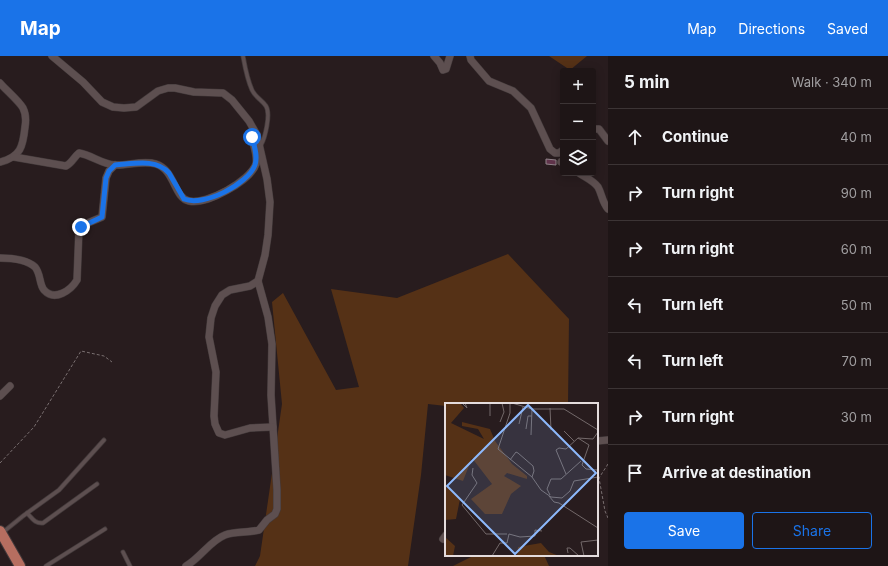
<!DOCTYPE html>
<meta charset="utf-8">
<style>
body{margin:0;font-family:Inter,sans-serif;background:#261e1f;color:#f1f3f6}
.controls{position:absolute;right:12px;top:12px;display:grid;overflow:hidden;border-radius:4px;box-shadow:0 2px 10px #0003}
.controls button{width:36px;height:36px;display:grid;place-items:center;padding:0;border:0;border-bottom:1px solid #3c3435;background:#1e1516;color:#f1f3f6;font:20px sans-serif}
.stop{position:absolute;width:12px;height:12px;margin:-9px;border:3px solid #1a73e8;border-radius:50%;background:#fff}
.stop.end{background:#1a73e8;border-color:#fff;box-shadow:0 1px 4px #0008}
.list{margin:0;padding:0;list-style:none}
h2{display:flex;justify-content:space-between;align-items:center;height:52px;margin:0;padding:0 16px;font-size:17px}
h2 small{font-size:13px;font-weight:400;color:#a19fa1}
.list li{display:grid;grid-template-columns:26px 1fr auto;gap:12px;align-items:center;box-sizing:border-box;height:56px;padding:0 16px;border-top:1px solid #3c3435}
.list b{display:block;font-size:15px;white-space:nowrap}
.list em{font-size:13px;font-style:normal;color:#a19fa1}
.actions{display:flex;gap:8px;padding:12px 16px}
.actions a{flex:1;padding:9px 0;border:1px solid #1a73e8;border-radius:4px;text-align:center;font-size:14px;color:#1a73e8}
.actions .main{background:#1a73e8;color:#fff}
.icon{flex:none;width:22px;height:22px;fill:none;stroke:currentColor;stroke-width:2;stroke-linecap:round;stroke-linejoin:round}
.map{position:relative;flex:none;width:608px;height:510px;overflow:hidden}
header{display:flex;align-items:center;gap:24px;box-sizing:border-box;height:56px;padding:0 20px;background:#1a73e8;color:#fff}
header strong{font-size:19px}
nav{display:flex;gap:22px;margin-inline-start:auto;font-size:14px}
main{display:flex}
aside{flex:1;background:#1e1516}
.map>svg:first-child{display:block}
.green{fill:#553116}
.building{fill:#60344b;stroke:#91848a}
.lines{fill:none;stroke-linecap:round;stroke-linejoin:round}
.lane-casing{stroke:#433a3b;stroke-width:5}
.street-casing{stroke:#433a3b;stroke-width:8}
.primary-casing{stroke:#433a3b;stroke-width:12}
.path{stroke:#796f70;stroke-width:1;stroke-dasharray:3 2;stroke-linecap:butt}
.lane{stroke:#5d4f50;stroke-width:3.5}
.street{stroke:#5d4f50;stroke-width:7}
.primary{stroke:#b66e60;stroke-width:10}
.route{stroke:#1a73e8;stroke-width:5}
.inset-road{fill:none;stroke:#73696a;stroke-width:1}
.view{fill:#8db9fc;fill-opacity:0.15;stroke:#8db9fc;stroke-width:2}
.inset-edge{fill:none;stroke:#e4dcdd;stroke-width:2}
</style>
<header>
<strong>Map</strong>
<nav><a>Map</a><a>Directions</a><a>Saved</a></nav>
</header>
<main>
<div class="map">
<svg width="608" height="510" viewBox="0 0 608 510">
<rect width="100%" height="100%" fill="#281c1e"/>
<g class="green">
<path d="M 549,0 L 587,0 L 570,14 Z"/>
<path d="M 508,198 L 569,263 L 568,348 L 446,348 L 446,350 L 428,348 L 421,419 L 408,510 L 255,510 L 260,500 L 282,348 L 272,246 L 283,237 L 336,334 L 359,331 L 331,233 L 397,242 Z"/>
<path d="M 475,499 L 544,499 L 549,510 L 453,510 Z"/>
</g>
<path class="building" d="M 546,103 L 556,104 L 556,109 L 546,108 Z"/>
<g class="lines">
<g class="lane-casing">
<g id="lane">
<path d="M 243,0 C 245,11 247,23 252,34 C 255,41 262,44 266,50 C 271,58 265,82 261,89"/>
<path d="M 27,457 C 32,462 35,468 43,467 L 97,428"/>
<path d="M 2,477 L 23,460 L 59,434 L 104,384"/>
<path d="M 123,496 L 130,510"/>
<path d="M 46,510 L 105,473"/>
</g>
</g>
<g class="street-casing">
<g id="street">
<path d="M 52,0 L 83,26 L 102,46 L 113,51 L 124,52 L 136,51 L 158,35 L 168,32 L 175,32 L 194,36 L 223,37 L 232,44 L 249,65 L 257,79 L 267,123 L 270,146 L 268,179 L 265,199 L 258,225 L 268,261 L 272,288 L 271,339 L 277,434 L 277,453 L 275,458 L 267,464 L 259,474 C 248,477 236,475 225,479 C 211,484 200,502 186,510"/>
<path d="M 434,0 L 440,7 L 443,14 L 446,13 L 450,0"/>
<path d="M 470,0 L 471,4 L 489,25 L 513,35 L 531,52 L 550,93 L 555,97 L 559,97 L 563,94"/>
<path d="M 0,27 C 6,34 19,45 23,52 C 26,58 26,65 25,71 C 23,90 21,101 0,106"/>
<path d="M 593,73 L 599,73 L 608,85"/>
<path d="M 14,101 L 66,110 C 72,107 74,101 79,97 C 91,99 102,108 114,109 C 127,110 143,104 156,108 C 175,114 174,142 189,145 C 207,149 250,125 256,108 C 258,100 253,89 252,81 L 255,79 L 257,79"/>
<path d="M 561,106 L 563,107"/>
<path d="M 579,117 C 585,121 594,125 598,131 C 602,138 602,146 608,153"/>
<path d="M 0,202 C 12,202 26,203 35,211 C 41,218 39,228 44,234 C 55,246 71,234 77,224 L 79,173 L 83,169 L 102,161 L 106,122 L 109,115 L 115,109"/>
<path d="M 258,225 L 250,230 L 230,234 L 222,239 L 215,250 L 211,262 L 209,281 L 216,316 L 214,360 L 215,368 L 219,377 L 225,379 L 250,372 L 273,371"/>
<path d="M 0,340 L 10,330"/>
<path d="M 597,385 L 608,384"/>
<path d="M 443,483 L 446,479"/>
</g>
</g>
<g class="primary-casing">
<path id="primary" d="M 0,475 L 20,510"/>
</g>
<g class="path">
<path d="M 0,407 L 34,371 L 81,295 L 104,300 L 112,306"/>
<path d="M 608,408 L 599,422 L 605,455 L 608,462"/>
</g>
<use href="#lane" class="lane"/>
<use href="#street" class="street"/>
<use href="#primary" class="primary"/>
</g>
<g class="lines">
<path class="route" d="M 81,171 L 102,161 L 106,122 L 109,115 L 115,109 C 133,108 156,102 169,117 L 184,143 C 204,151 248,128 255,109 C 258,100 254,89 252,81"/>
</g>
<g transform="translate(445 347)">
<rect width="153" height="153" fill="#281c1e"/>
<path d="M 0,0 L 15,0 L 19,5 L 6,20 L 39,36 L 33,26 L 17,23 L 17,19 L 45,26 L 50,38 L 67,61 L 82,73 L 82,76 L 62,70 L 59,73 L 76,83 L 66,91 L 57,111 L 40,111 L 26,96 L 47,81 L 27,55 L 18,78 L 0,72 ZM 0,81 L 15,96 L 11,116 L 0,117 ZM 0,134 L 10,143 L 8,153 L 0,153 ZM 96,140 L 104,149 L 114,153 L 72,153 L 73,144 Z" fill="#553116"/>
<path class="inset-road" d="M 17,0 L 22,5 L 20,0M 65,0 L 65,10 L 53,46 L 87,74 L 96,87 L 106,94 L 117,95 L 125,88 L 129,78 L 153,74M 67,0 L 87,6 L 119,6 L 153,27M 105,5 L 106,27M 45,13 L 45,0M 55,19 L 59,9 L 57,0M 74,21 L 78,4M 81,26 L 83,13 L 87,13M 119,28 L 129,38M 153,29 L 148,36 L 133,35 L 144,42 L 137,62 L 141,66 L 153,67M 86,32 L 87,6M 65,57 L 71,49 L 73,50 L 88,63 L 89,68 L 87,74M 28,65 L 27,72 L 32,80 L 17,102 L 41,131 L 62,131M 121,71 L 111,47 L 114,45 L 121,46 L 133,35M 105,92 L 102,86 L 106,76 L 116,76 L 136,58M 104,93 L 109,99 L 114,100 L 153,125M 123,150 L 122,145 L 125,145 L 134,153M 47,153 L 55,140 L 62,140 L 64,131 L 75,134 L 90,133 L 90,127 L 97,128M 139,153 L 136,139 L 153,137"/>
<path class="view" d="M 83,2 L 151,70 L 70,151 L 2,83 Z"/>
<rect width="153" height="153" class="inset-edge"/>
</g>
</svg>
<div class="controls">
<button>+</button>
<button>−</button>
<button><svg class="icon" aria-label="layers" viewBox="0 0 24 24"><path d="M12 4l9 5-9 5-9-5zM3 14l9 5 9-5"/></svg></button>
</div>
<div class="stop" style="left:252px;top:81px"></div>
<div class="stop end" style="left:81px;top:171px"></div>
</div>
<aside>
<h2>5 min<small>Walk · 340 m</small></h2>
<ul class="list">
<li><svg class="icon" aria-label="ahead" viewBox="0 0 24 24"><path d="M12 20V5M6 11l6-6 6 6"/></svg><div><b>Continue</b></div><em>40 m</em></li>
<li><svg class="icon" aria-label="right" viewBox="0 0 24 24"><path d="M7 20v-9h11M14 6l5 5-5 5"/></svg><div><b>Turn right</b></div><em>90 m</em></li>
<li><svg class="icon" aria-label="right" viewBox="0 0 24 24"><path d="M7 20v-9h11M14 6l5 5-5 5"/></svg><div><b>Turn right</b></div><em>60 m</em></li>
<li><svg class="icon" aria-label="left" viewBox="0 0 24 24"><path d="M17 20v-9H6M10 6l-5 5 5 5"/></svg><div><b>Turn left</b></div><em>50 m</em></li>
<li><svg class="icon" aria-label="left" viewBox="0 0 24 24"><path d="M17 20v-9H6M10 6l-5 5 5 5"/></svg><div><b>Turn left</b></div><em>70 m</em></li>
<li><svg class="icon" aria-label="right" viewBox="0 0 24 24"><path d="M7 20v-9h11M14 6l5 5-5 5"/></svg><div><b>Turn right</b></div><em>30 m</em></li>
<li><svg class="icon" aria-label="arrive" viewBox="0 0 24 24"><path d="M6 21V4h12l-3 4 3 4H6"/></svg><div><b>Arrive at destination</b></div></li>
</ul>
<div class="actions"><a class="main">Save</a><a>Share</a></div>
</aside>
</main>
